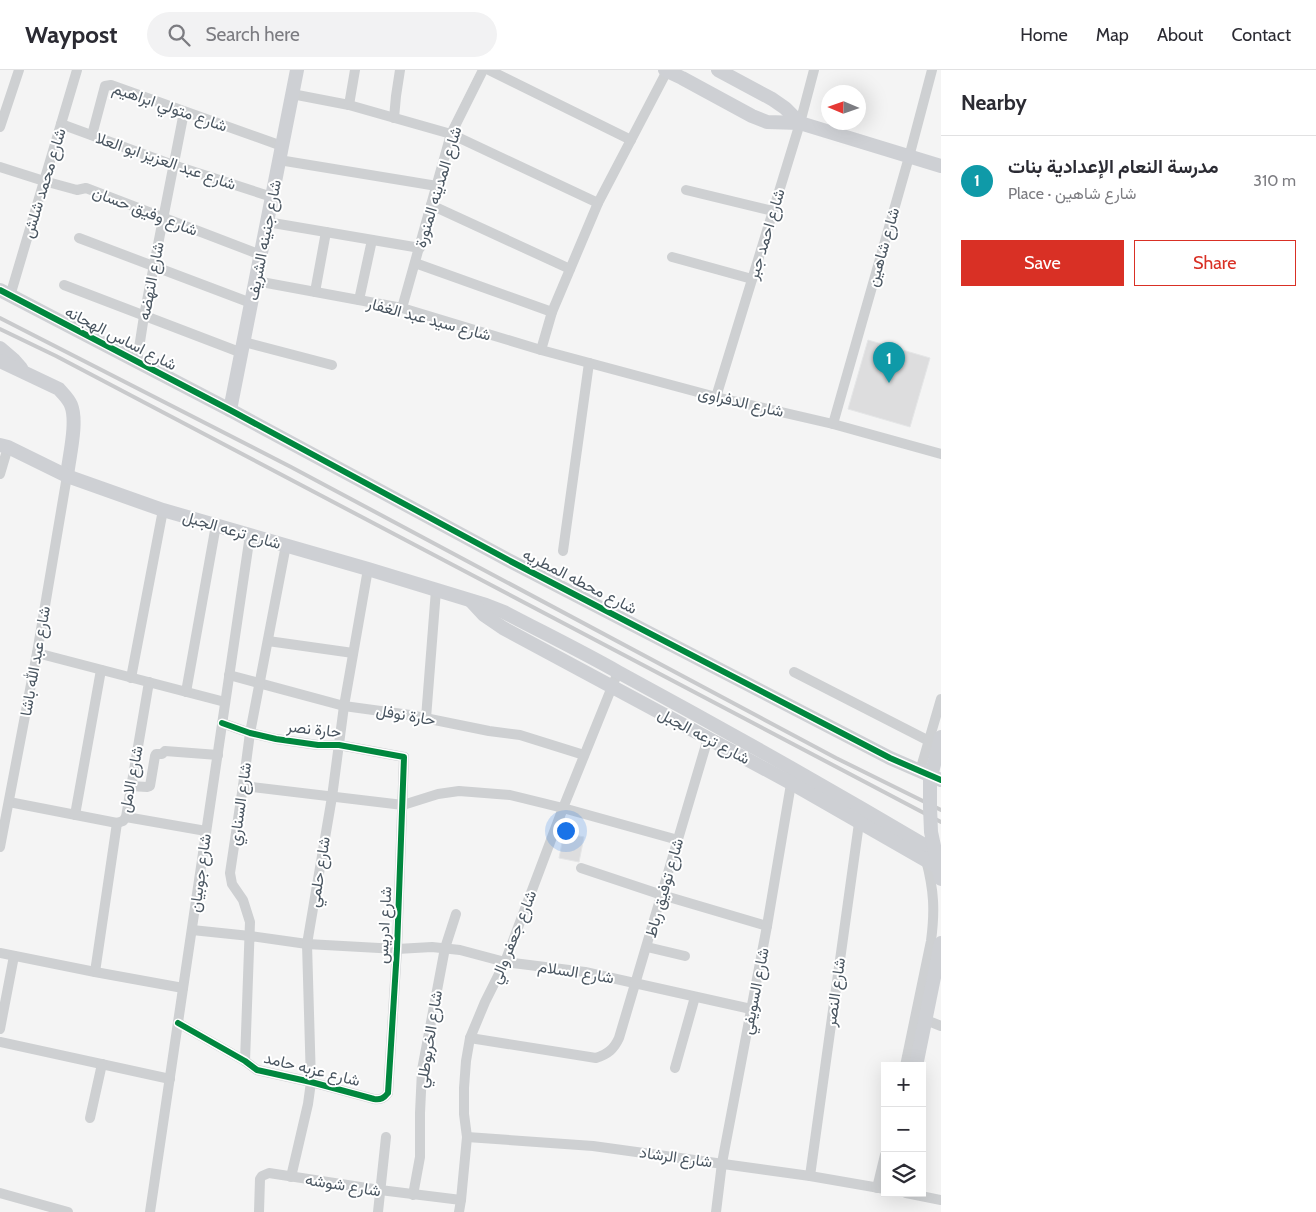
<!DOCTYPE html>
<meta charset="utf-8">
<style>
body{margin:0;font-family:Cabin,Vazirmatn,sans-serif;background:#f2f2f3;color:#2b2b33}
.controls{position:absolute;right:15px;bottom:15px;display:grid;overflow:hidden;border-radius:0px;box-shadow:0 5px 20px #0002}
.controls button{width:45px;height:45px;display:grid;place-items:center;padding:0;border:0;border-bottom:1px solid #e1e1e2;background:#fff;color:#2b2b33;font:25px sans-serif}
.compass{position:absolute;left:821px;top:15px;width:45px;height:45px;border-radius:50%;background:#fff;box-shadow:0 5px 20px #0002;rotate:272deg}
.you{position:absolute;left:565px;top:760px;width:18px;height:18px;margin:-12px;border:4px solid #fff;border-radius:50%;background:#1a73e8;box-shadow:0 0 0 8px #1a73e833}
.badge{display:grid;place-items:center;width:32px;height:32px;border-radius:50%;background:#d93025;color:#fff;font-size:16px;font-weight:700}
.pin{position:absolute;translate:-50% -41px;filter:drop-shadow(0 1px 2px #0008)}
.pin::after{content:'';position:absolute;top:26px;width:18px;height:15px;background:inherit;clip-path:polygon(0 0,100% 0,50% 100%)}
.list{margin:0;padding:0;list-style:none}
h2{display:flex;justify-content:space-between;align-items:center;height:65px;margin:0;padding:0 20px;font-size:21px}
h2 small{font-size:16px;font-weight:400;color:#7c7c81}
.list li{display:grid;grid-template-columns:32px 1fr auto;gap:15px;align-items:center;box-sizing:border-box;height:90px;padding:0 20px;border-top:1px solid #e1e1e2}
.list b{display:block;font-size:19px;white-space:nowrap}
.list p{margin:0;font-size:16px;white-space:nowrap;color:#7c7c81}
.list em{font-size:16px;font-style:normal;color:#7c7c81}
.actions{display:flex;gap:10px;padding:15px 20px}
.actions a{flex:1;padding:11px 0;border:1px solid #d93025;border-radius:0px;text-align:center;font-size:18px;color:#d93025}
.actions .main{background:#d93025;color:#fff}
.icon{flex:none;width:28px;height:28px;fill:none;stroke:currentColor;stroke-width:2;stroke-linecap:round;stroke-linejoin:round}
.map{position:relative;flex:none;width:941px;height:1142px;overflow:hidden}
header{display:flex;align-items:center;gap:30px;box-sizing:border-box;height:70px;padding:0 25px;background:#fff;border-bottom:1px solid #e1e1e2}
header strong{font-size:24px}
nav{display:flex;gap:28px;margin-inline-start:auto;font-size:18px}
.search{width:350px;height:45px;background:#f2f2f3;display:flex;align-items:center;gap:12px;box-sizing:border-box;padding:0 18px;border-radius:28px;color:#7c7c81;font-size:19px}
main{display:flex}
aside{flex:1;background:#fff}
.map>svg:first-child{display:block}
.building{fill:#ddddde;stroke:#e5e6e7}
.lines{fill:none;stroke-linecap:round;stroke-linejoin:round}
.street{stroke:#ced0d2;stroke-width:10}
.secondary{stroke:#ced0d4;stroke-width:14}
.rail{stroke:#c9cacc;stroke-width:4}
.secondary-bridge{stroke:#ced0d4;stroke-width:14}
.cycleway-casing{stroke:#fff;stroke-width:9}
.cycleway{stroke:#00873e;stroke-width:6}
.labels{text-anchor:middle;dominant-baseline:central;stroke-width:4;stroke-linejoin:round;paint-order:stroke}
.street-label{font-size:16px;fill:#4a5661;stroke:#fff}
</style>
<header>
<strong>Waypost</strong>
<div class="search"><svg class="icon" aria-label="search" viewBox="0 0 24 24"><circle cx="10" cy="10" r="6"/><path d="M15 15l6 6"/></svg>Search here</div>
<nav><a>Home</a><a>Map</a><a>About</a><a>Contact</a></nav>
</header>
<main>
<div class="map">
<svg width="941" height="1142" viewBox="0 0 941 1142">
<rect width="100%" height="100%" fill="#f4f4f4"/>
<g class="building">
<path d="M 868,270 L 930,288 L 910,357 L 848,339 Z"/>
<path d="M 564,763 L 584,767 L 579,792 L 559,788 Z"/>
</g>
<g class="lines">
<g class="street">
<path d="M 489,0 L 631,70"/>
<path d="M 292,24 L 349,35 L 451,64 L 598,133"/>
<path d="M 349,35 L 355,0"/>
<path d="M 394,48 L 396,26 L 400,0"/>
<path d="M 61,54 L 173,95 L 272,127"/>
<path d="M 0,57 L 19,0"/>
<path d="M 92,65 L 105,16 L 111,15 L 282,76"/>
<path d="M 279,90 L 437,116"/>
<path d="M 0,97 L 44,111 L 77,120 L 86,118 L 261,185"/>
<path d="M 686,120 L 773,141"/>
<path d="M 431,135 L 570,199"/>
<path d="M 267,152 L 420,178"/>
<path d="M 79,168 L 251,233"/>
<path d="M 672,187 L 752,209"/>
<path d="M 415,193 L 552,242"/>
<path d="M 256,211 L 402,238 L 541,280 L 716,327 L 833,354 L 941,384"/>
<path d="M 64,215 L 242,283"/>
<path d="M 315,222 L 326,162"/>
<path d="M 10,226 L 77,0"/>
<path d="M 359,230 L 372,170"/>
<path d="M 402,238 L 451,64 L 483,0"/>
<path d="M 244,272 L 332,295"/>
<path d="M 541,280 L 552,242 L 598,133 L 667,1"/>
<path d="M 137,291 L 144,246 L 184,42"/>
<path d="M 716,327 L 800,53 L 814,0"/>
<path d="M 833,354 L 909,87 L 932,0"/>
<path d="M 0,404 L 8,377"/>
<path d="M 563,481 L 589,293"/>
<path d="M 268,571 L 353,583"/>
<path d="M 37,583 L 225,632"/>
<path d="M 794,602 L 929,671"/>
<path d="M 229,605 L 344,636 L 410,645 L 489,661 L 520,665 L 584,685"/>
<path d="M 131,608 L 163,440"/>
<path d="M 186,622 L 216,455"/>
<path d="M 426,648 L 436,520"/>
<path d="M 920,701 L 941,629"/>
<path d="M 131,716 L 147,717 L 150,716 L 155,686 L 156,684 L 162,684 L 165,681 L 218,685"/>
<path d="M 243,716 L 403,735 L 438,724 L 459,721 L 510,725 L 563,738 L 678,770"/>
<path d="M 9,732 L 117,753 L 123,751 L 126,747 L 149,612"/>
<path d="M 75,745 L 101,600"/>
<path d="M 126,747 L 206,761"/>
<path d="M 0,777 L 37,583 L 67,406"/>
<path d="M 581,798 L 662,825 L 767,856"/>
<path d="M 192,860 L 250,866 L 307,874 L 397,879 L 432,877 L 460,880 L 505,892 L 585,902 L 751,939"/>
<path d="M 647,877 L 685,886"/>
<path d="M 0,883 L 95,902 L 183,918"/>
<path d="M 95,902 L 117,753"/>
<path d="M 921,948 L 941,956"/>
<path d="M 178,953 L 245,991 L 257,1000 L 311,1012 L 374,1029 C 381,1030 384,1028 388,1023 L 397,879 L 404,687 L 339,675 L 318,675 L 276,669 L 250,663 L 222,653"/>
<path d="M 0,959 L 14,886"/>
<path d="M 470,968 L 596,988 C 608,984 614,979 619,968 L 708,668"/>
<path d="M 0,972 L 170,1009"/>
<path d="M 245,991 L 250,852 L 243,830 L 232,814 L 230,803 L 243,716 L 250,663 L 286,475"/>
<path d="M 905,996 L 931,871 C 935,841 934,820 926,790"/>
<path d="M 675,998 L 695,927"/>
<path d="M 90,1048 L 102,994"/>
<path d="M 467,1067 L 593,1076 L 810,1106 L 885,1119"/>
<path d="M 810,1106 L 860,746"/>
<path d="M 291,1107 L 308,1034 L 311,1012 L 307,874 L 332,727 L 344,636 L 368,499"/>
<path d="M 877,1118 L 885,1085"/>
<path d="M 0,1123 L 68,1142"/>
<path d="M 906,1123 L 941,1130"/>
<path d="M 413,1125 L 420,1087 L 420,1043 L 422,1000 L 445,878 L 456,844"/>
<path d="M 150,1142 L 250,465"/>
<path d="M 259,1142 L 260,1109 L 262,1106 L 269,1103 L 380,1120 L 461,1130"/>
<path d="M 378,1142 L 386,1067"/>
<path d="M 459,1142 L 461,1130 L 467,1067 L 464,1044 L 464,1018 L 466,991 L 470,968 L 485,932 L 505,892 L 563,738 L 618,602"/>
<path d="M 716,1142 L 722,1093 L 767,856 L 792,708"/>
</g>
<g class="secondary">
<path d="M 665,0 L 682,8 L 752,46 L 767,52 L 800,53 L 941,96"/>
<path d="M 718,0 L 772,29 L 785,38 L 800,53"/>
<path d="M 0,220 L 230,340 L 512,492 L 890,688 L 920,701 L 941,710"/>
<path d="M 0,278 L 14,290 L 21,298"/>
<path d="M 0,291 L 59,319 C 63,324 68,328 71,335 C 78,352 69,387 67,406"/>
<path d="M 230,340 L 297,0"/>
<path d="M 0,375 L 8,377 L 67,406 L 163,440 L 368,499 L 486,535 L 504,542 C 542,562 581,581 618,602 C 727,661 835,722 941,785"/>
<path d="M 471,531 L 484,545 L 503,558 L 791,713 L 941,799"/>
</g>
<g class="rail">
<path d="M 0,248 L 291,397 L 836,688 L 941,740"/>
<path d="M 0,259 L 56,286 L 941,752"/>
</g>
<g class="secondary-bridge">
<path d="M 941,667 L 930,710 L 930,737 L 931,762 L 941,809"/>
<path d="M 917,991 L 941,873"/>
</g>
<g class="cycleway-casing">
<g id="cycleway">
<path d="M 0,220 L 230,340 L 512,492 L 890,688 L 920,701 L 941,710"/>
<path d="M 178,953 L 245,991 L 257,1000 L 311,1012 L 374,1029 C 381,1030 384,1028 388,1023 L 397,879 L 404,687 L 339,675 L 318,675 L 276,669 L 250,663 L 222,653"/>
</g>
</g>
<use href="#cycleway" class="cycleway"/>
</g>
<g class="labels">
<g class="street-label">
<text transform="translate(170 37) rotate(19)">شارع متولي ابراهيم</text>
<text transform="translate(166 91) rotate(19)">شارع عبد العزيز ابو العلا</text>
<text transform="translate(44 113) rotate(-73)">شارع محمد شلش</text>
<text transform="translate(438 117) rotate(-73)">شارع المدينه المنورة</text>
<text transform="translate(145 141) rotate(21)">شارع وفيق حسان</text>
<text transform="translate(766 164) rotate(-73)">شارع احمد جبر</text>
<text transform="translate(264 170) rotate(-79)">شارع جنينه الشريف</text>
<text transform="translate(883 177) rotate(-74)">شارع شاهين</text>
<text transform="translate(151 211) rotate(-79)">شارع النهضه</text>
<text transform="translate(429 249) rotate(15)">شارع سيد عبد الغفار</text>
<text transform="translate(121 268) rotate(27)">شارع اساس الهجانه</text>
<text transform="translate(741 332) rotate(13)">شارع الدفراوى</text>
<text transform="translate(232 460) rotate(16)">شارع ترعه الجبل</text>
<text transform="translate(580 511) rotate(27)">شارع محطه المطريه</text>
<text transform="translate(35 591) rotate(-80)">شارع عبد الله باشا</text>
<text transform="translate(406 645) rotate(10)">حارة نوفل</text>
<text transform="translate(314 659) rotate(6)">حارة نصر</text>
<text transform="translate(704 666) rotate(28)">شارع ترعه الجبل</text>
<text transform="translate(131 709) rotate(-79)">شارع الامل</text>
<text transform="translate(240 734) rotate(-82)">شارع السناري</text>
<text transform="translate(319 802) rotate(-81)">شارع حلمي</text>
<text transform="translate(200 803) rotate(-82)">شارع جوبيان</text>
<text transform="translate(664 818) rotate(-74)">شارع توفيق رباط</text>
<text transform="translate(384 855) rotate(-87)">شارع ادريس</text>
<text transform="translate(513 867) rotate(-68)">شارع جعفر والي</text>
<text transform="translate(576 902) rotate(9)">شارع السلام</text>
<text transform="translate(755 921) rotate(-79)">شارع السويفي</text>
<text transform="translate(835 922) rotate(-82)">شارع النصر</text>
<text transform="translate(429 969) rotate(-81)">شارع الخربوطلي</text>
<text transform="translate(312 999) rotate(14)">شارع عزبه حامد</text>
<text transform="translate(676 1087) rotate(8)">شارع الرشاد</text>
<text transform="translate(343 1115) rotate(9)">شارع شوشه</text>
</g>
</g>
</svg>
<div class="controls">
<button>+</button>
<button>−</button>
<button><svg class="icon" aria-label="layers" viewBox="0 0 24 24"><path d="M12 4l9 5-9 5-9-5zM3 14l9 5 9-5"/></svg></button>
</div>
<svg class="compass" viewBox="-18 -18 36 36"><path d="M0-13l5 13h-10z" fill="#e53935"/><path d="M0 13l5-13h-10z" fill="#7c7c81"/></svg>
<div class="you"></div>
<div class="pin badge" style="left:889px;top:313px;background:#0f9aa8">1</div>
</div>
<aside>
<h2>Nearby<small></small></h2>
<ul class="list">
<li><span class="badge" style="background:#0f9aa8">1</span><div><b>مدرسة النعام الإعدادية بنات</b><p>Place · شارع شاهين</p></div><em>310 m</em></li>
</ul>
<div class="actions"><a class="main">Save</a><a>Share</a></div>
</aside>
</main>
